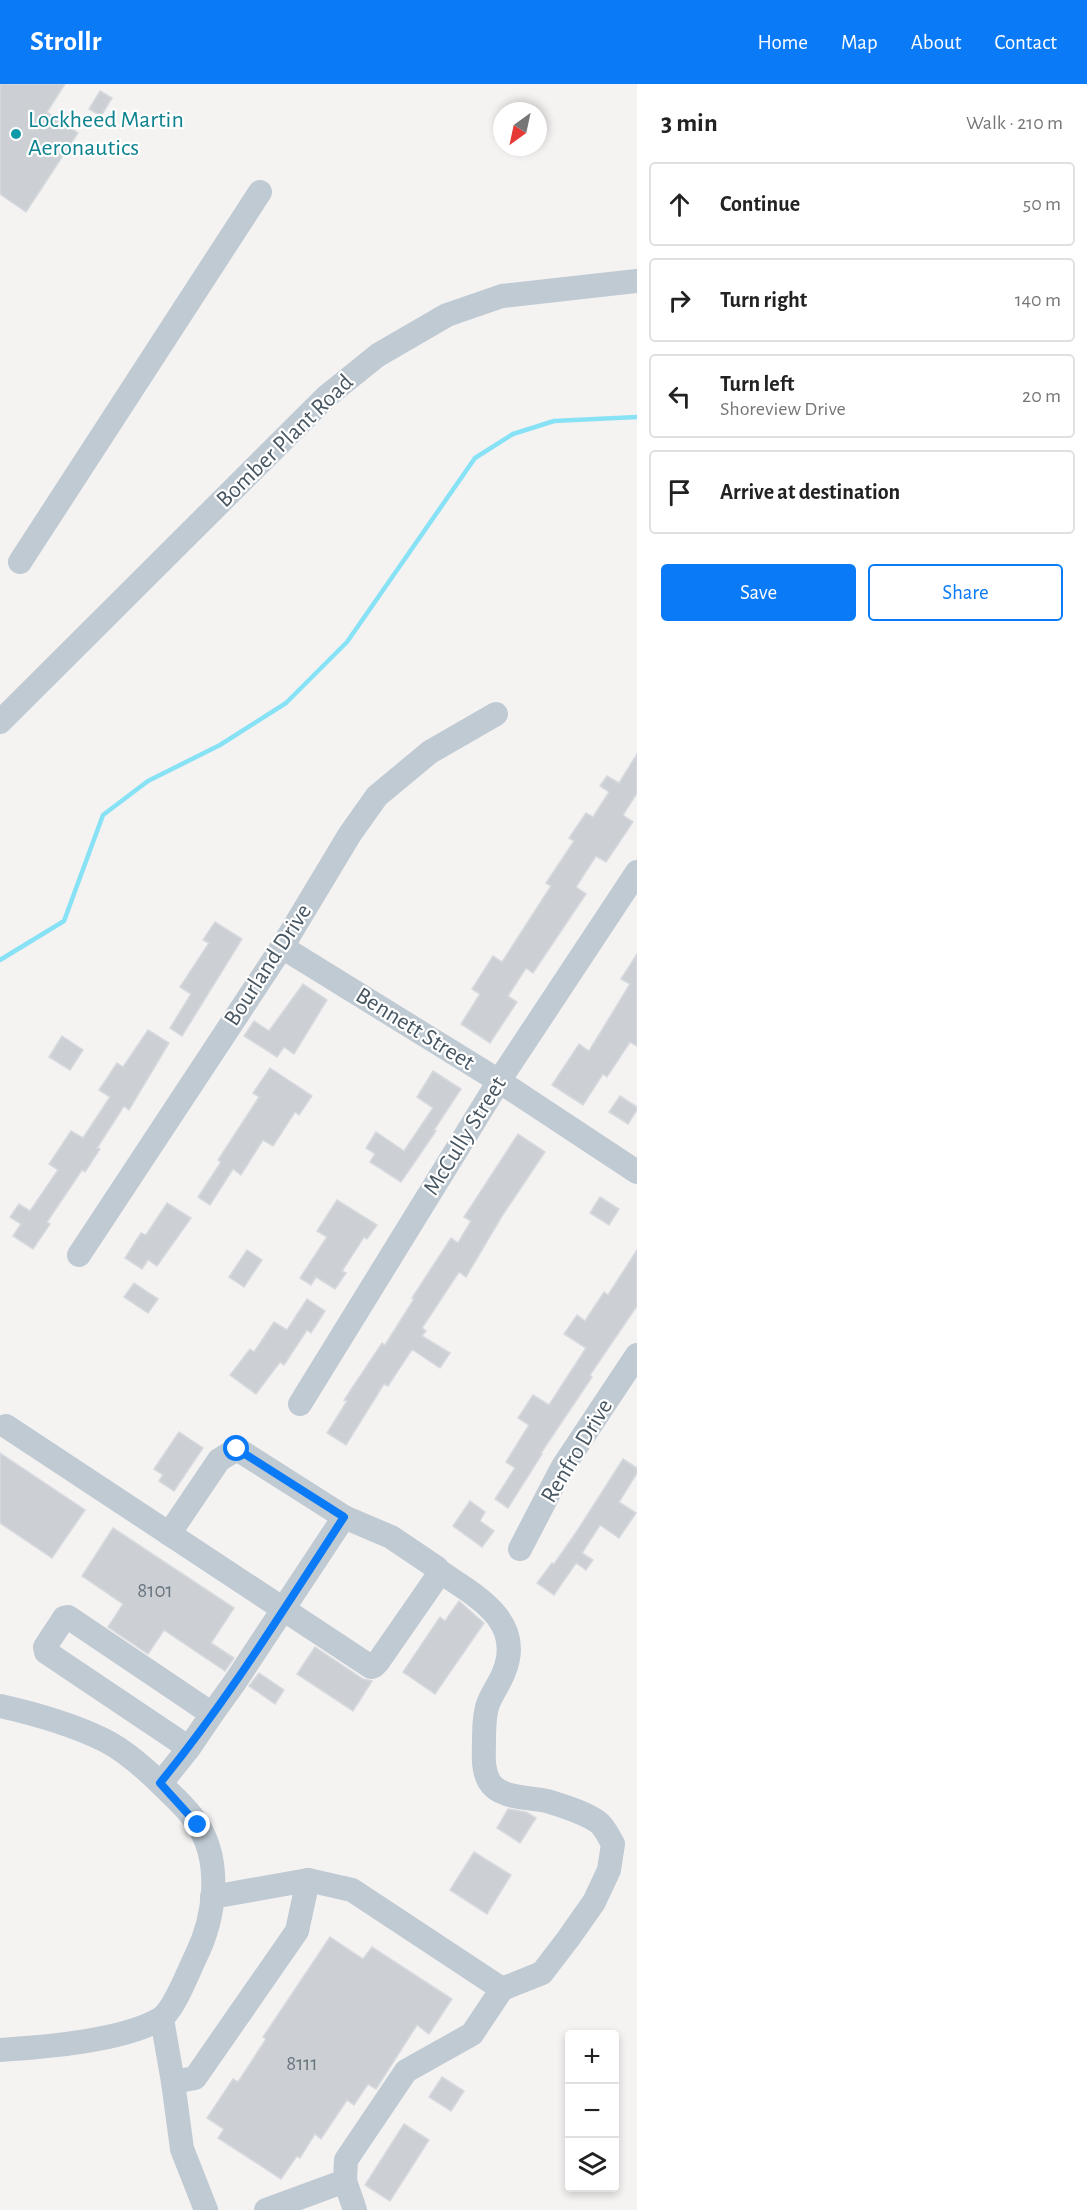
<!DOCTYPE html>
<meta charset="utf-8">
<style>
body{margin:0;font-family:"Alegreya Sans",sans-serif;background:#f6f6f6;color:#222}
.controls{position:absolute;right:18px;bottom:18px;display:grid;overflow:hidden;border-radius:6px;box-shadow:0 3px 9px #0003}
.controls button{width:54px;height:54px;display:grid;place-items:center;padding:0;border:0;border-bottom:2px solid #e0e0e0;background:#fff;color:#222;font:30px sans-serif}
.compass{position:absolute;left:493px;top:18px;width:54px;height:54px;border-radius:50%;background:#fff;box-shadow:0 3px 9px #0003;rotate:213deg}
.stop{position:absolute;width:18px;height:18px;margin:-14px;border:4px solid #0a7af7;border-radius:50%;background:#fff}
.stop.end{background:#0a7af7;border-color:#fff;box-shadow:0 2px 6px #0008}
.list{margin:0;padding:0;list-style:none}
h2{display:flex;justify-content:space-between;align-items:center;height:78px;margin:0;padding:0 24px;font-size:26px}
h2 small{font-size:20px;font-weight:400;color:#767676}
.list li{display:grid;grid-template-columns:39px 1fr auto;gap:18px;align-items:center;box-sizing:border-box;height:84px;margin:0 12px 12px;padding:0 12px;border:2px solid #e0e0e0;border-radius:6px}
.list b{display:block;font-size:22px;white-space:nowrap}
.list p{margin:0;font-size:20px;white-space:nowrap;color:#767676}
.list em{font-size:20px;font-style:normal;color:#767676}
.actions{display:flex;gap:12px;padding:18px 24px}
.actions a{flex:1;padding:14px 0;border:2px solid #0a7af7;border-radius:6px;text-align:center;font-size:21px;color:#0a7af7}
.actions .main{background:#0a7af7;color:#fff}
.icon{flex:none;width:33px;height:33px;fill:none;stroke:currentColor;stroke-width:2;stroke-linecap:round;stroke-linejoin:round}
.map{position:relative;flex:none;width:637px;height:2126px;overflow:hidden}
header{display:flex;align-items:center;gap:36px;box-sizing:border-box;height:84px;padding:0 30px;background:#0a7af7;color:#fff}
header strong{font-size:28px}
nav{display:flex;gap:33px;margin-inline-start:auto;font-size:21px}
main{display:flex}
aside{flex:1;background:#fff}
.map>svg:first-child{display:block}
.lines{fill:none;stroke-linecap:round;stroke-linejoin:round}
.stream{stroke:#88e2f5;stroke-width:4.5}
.building{fill:#ccd0d5;stroke:#d6d9de;stroke-width:1.5}
.minor{stroke:#bfcad3;stroke-width:24}
.route{stroke:#0a7af7;stroke-width:8}
.culture-dot{fill:#0f9aa8;stroke:#fff;stroke-width:2}
.labels{text-anchor:middle;dominant-baseline:central;stroke-width:4.5;stroke-linejoin:round;paint-order:stroke}
.number-label{font-size:21px;fill:#69757f}
.culture-label{font-size:24px;fill:#0d838f;stroke:#fff;text-anchor:start}
.street-label{font-size:24px;fill:#485762;stroke:#fff}
</style>
<header>
<strong>Strollr</strong>
<nav><a>Home</a><a>Map</a><a>About</a><a>Contact</a></nav>
</header>
<main>
<div class="map">
<svg width="637" height="2126" viewBox="0 0 637 2126">
<rect width="100%" height="100%" fill="#f5f2f2"/>
<g class="lines">
<path class="stream" d="M 0,876 L 64,837 L 103,731 L 148,697 L 220,661 L 286,619 L 347,558 L 475,374 L 513,350 L 554,337 L 637,333"/>
</g>
<g class="building">
<path d="M 0,0 L 65,0 L 47,28 L 78,49 L 26,128 L 0,110 Z"/>
<path d="M 100,7 L 112,14 L 101,32 L 89,25 Z"/>
<path d="M 637,670 L 637,709 L 623,731 L 633,738 L 606,778 L 596,772 L 576,803 L 586,810 L 533,889 L 526,884 L 508,912 L 517,918 L 490,959 L 461,940 L 480,910 L 472,905 L 493,872 L 502,878 L 551,802 L 546,799 L 574,757 L 569,754 L 586,729 L 593,733 L 609,708 L 600,702 L 607,692 L 619,699 Z"/>
<path d="M 215,838 L 242,855 L 182,952 L 170,944 L 191,910 L 180,903 L 209,859 L 203,856 Z"/>
<path d="M 637,870 L 637,962 L 630,958 L 607,993 L 603,990 L 583,1021 L 552,1001 L 579,960 L 589,967 L 630,900 L 621,895 Z"/>
<path d="M 303,900 L 327,916 L 294,970 L 284,963 L 277,973 L 244,952 L 254,937 L 269,947 Z"/>
<path d="M 148,946 L 169,959 L 129,1026 L 124,1022 L 97,1064 L 100,1065 L 85,1088 L 82,1086 L 47,1138 L 50,1140 L 33,1165 L 13,1152 L 21,1140 L 10,1133 L 19,1120 L 30,1127 L 58,1086 L 49,1080 L 71,1047 L 83,1054 L 110,1013 L 99,1006 L 117,979 L 123,983 Z"/>
<path d="M 62,952 L 83,966 L 70,986 L 49,973 Z"/>
<path d="M 270,984 L 312,1012 L 299,1031 L 295,1028 L 273,1062 L 263,1056 L 241,1091 L 233,1085 L 210,1121 L 198,1113 L 221,1078 L 218,1076 L 259,1013 L 253,1009 Z"/>
<path d="M 433,987 L 461,1005 L 434,1046 L 436,1047 L 401,1098 L 370,1078 L 375,1070 L 366,1064 L 376,1048 L 404,1067 L 433,1024 L 417,1013 Z"/>
<path d="M 620,1012 L 637,1023 L 637,1026 L 628,1040 L 609,1028 Z"/>
<path d="M 518,1050 L 545,1068 L 502,1132 L 466,1193 L 459,1188 L 422,1244 L 426,1247 L 422,1252 L 450,1269 L 440,1284 L 413,1266 L 411,1267 L 388,1302 L 384,1300 L 346,1361 L 327,1349 L 347,1317 L 344,1316 L 382,1259 L 385,1261 L 414,1215 L 412,1214 L 451,1154 L 458,1159 L 471,1137 L 464,1133 Z"/>
<path d="M 600,1113 L 619,1125 L 609,1141 L 590,1129 Z"/>
<path d="M 337,1116 L 377,1141 L 367,1155 L 364,1153 L 342,1187 L 346,1189 L 335,1205 L 316,1193 L 311,1201 L 300,1194 L 327,1153 L 317,1147 Z"/>
<path d="M 167,1119 L 191,1134 L 157,1182 L 148,1176 L 142,1185 L 125,1174 L 141,1149 L 146,1151 Z"/>
<path d="M 247,1166 L 262,1176 L 244,1203 L 229,1193 Z"/>
<path d="M 637,1166 L 637,1222 L 590,1291 L 592,1293 L 541,1369 L 542,1370 L 508,1424 L 495,1415 L 515,1384 L 506,1378 L 529,1341 L 518,1334 L 533,1311 L 549,1321 L 586,1264 L 564,1250 L 577,1231 L 585,1237 L 604,1208 L 608,1211 Z"/>
<path d="M 134,1199 L 158,1215 L 148,1229 L 124,1213 Z"/>
<path d="M 307,1215 L 325,1227 L 311,1249 L 307,1246 L 284,1281 L 280,1278 L 256,1310 L 230,1291 L 250,1265 L 254,1268 L 274,1238 L 287,1246 Z"/>
<path d="M 179,1348 L 203,1364 L 174,1407 L 159,1397 L 163,1391 L 154,1385 Z"/>
<path d="M 0,1369 L 85,1426 L 52,1474 L 0,1439 Z"/>
<path d="M 623,1375 L 637,1384 L 637,1389 L 619,1418 L 636,1429 L 619,1454 L 600,1441 L 582,1469 L 593,1476 L 586,1486 L 576,1479 L 554,1511 L 537,1499 L 552,1479 L 554,1480 L 577,1447 Z"/>
<path d="M 470,1417 L 485,1428 L 480,1437 L 494,1447 L 482,1463 L 453,1442 Z"/>
<path d="M 113,1444 L 234,1524 L 211,1559 L 234,1574 L 225,1587 L 164,1546 L 148,1570 L 108,1543 L 123,1520 L 82,1492 Z"/>
<path d="M 459,1517 L 484,1539 L 435,1610 L 403,1588 L 440,1533 L 445,1537 Z"/>
<path d="M 315,1563 L 363,1595 L 372,1597 L 353,1627 L 297,1590 Z"/>
<path d="M 259,1589 L 284,1606 L 275,1620 L 249,1602 Z"/>
<path d="M 508,1725 L 526,1728 L 536,1734 L 520,1759 L 497,1744 Z"/>
<path d="M 474,1768 L 511,1791 L 487,1830 L 450,1806 Z"/>
<path d="M 330,1853 L 363,1875 L 372,1863 L 452,1915 L 429,1950 L 417,1941 L 376,2005 L 368,2000 L 354,2021 L 347,2016 L 321,2055 L 315,2050 L 300,2074 L 297,2072 L 281,2095 L 218,2054 L 224,2045 L 207,2034 L 233,1995 L 238,1998 L 266,1955 L 263,1953 Z"/>
<path d="M 442,1993 L 464,2007 L 451,2027 L 429,2013 Z"/>
<path d="M 404,2040 L 429,2056 L 390,2117 L 365,2101 Z"/>
</g>
<g class="lines">
<g class="minor">
<path d="M 20,478 L 260,108"/>
<path d="M 0,638 L 327,312 L 378,271 L 447,231 L 502,212 L 637,197"/>
<path d="M 282,863 L 499,997 L 637,1088"/>
<path d="M 79,1171 L 282,863 L 350,750 L 377,712 L 430,668 L 496,630"/>
<path d="M 300,1320 L 499,997 L 637,788"/>
<path d="M 6,1342 L 371,1583 L 374,1582 L 378,1578 L 439,1490 L 437,1484 L 391,1453 L 344,1433 L 237,1365 L 219,1376 L 169,1450"/>
<path d="M 520,1465 L 562,1384 L 637,1271"/>
<path d="M 439,1487 C 474,1511 525,1536 504,1588 C 500,1599 492,1609 488,1620 C 484,1631 484,1645 484,1657 C 484,1670 482,1684 489,1697 C 499,1715 529,1713 547,1717 C 563,1722 584,1728 598,1738 C 604,1742 609,1753 613,1760 L 609,1786 L 594,1818 L 568,1855 L 542,1889 L 502,1905"/>
<path d="M 0,1622 C 36,1630 71,1640 104,1656 C 126,1667 147,1686 165,1704 C 176,1715 190,1727 198,1741 C 222,1779 215,1833 196,1872 C 188,1888 174,1927 160,1935 C 123,1957 44,1963 0,1966"/>
<path d="M 212,1630 L 235,1598 L 344,1433"/>
<path d="M 161,1699 L 189,1664 L 212,1630 L 68,1533 L 64,1534 L 45,1563 L 46,1568 L 189,1664"/>
<path d="M 308,1796 L 352,1806 L 502,1905 L 472,1950 L 406,1987 L 346,2076 L 345,2097 L 355,2126"/>
<path d="M 162,1935 L 173,1998 L 195,1994 L 297,1847 L 308,1796 L 212,1813"/>
<path d="M 173,1998 L 182,2065 L 206,2126"/>
<path d="M 266,2126 L 345,2097"/>
</g>
</g>
<g class="lines">
<path class="route" d="M 198,1741 L 160,1699 C 228,1616 285,1523 344,1433 L 237,1365"/>
</g>
<circle class="culture-dot" cx="16" cy="50" r="6"/>
<g class="labels">
<g class="number-label">
<text x="155" y="1506">8101</text>
<text x="302" y="1979">8111</text>
</g>
<g class="culture-label">
<text x="28" y="36">Lockheed Martin<tspan x="28" dy="28">Aeronautics</tspan></text>
</g>
<g class="street-label">
<text transform="translate(285 357) rotate(-44)">Bomber Plant Road</text>
<text transform="translate(268 881) rotate(-57)">Bourland Drive</text>
<text transform="translate(415 945) rotate(32)">Bennett Street</text>
<text transform="translate(465 1052) rotate(-58)">McCully Street</text>
<text transform="translate(577 1367) rotate(-59)">Renfro Drive</text>
</g>
</g>
</svg>
<div class="controls">
<button>+</button>
<button>−</button>
<button><svg class="icon" aria-label="layers" viewBox="0 0 24 24"><path d="M12 4l9 5-9 5-9-5zM3 14l9 5 9-5"/></svg></button>
</div>
<svg class="compass" viewBox="-18 -18 36 36"><path d="M0-13l5 13h-10z" fill="#e53935"/><path d="M0 13l5-13h-10z" fill="#767676"/></svg>
<div class="stop" style="left:237px;top:1365px"></div>
<div class="stop end" style="left:198px;top:1741px"></div>
</div>
<aside>
<h2>3 min<small>Walk · 210 m</small></h2>
<ul class="list">
<li><svg class="icon" aria-label="ahead" viewBox="0 0 24 24"><path d="M12 20V5M6 11l6-6 6 6"/></svg><div><b>Continue</b></div><em>50 m</em></li>
<li><svg class="icon" aria-label="right" viewBox="0 0 24 24"><path d="M7 20v-9h11M14 6l5 5-5 5"/></svg><div><b>Turn right</b></div><em>140 m</em></li>
<li><svg class="icon" aria-label="left" viewBox="0 0 24 24"><path d="M17 20v-9H6M10 6l-5 5 5 5"/></svg><div><b>Turn left</b><p>Shoreview Drive</p></div><em>20 m</em></li>
<li><svg class="icon" aria-label="arrive" viewBox="0 0 24 24"><path d="M6 21V4h12l-3 4 3 4H6"/></svg><div><b>Arrive at destination</b></div></li>
</ul>
<div class="actions"><a class="main">Save</a><a>Share</a></div>
</aside>
</main>
